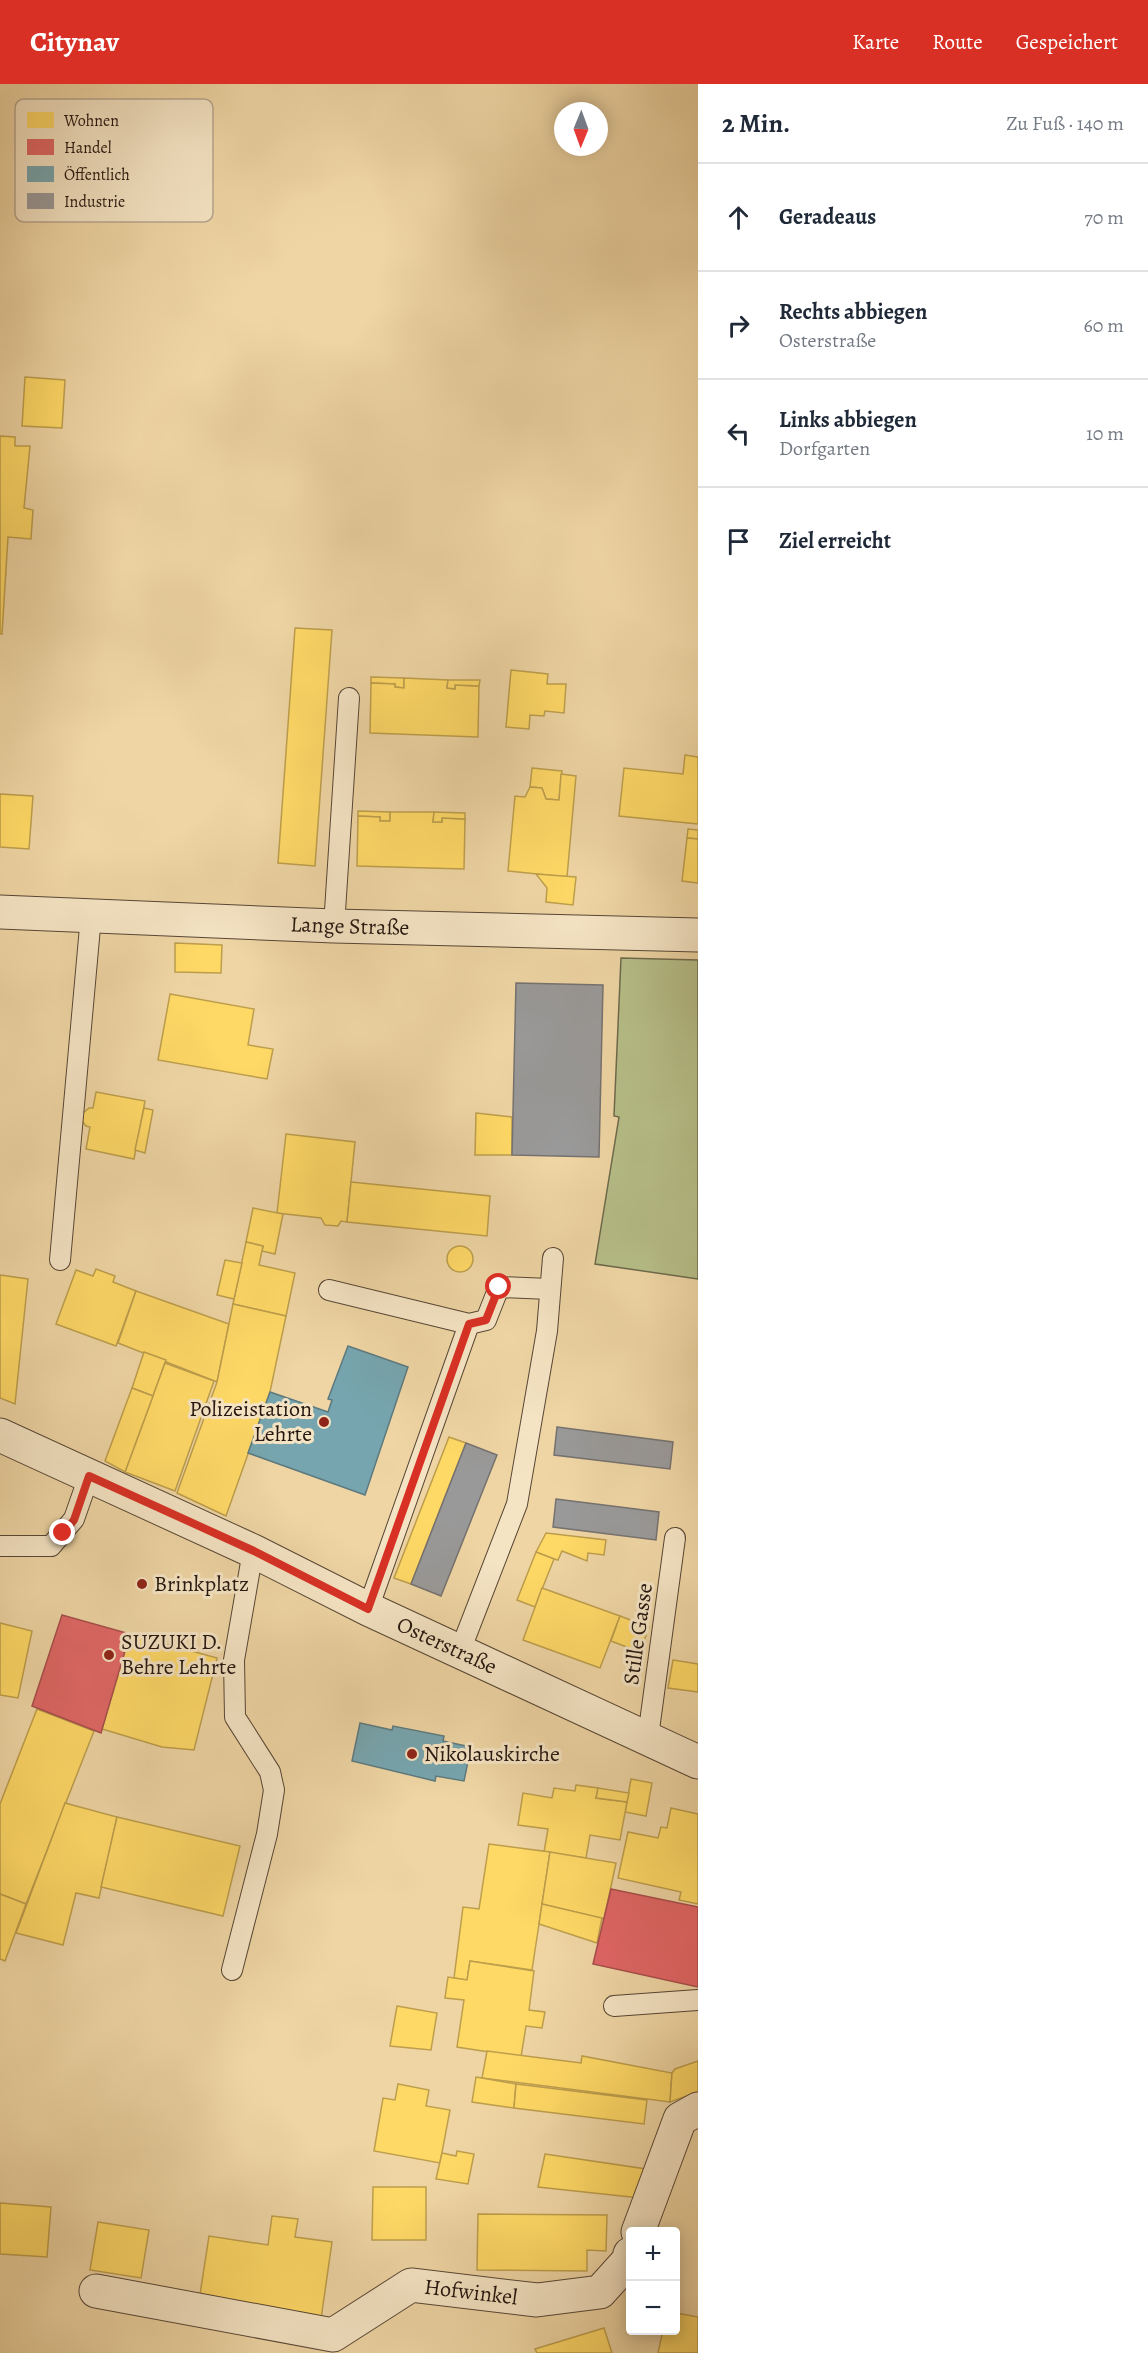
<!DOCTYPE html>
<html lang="de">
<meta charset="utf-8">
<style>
body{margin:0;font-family:Alegreya,serif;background:#f2f2f3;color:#1f2937}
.controls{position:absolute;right:18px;bottom:18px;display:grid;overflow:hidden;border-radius:6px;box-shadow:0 3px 15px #0003}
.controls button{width:54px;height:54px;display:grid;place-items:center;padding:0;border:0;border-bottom:2px solid #e0e1e3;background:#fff;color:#1f2937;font:30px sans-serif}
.compass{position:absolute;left:554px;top:18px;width:54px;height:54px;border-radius:50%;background:#fff;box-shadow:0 3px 15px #0003;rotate:181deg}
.stop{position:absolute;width:18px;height:18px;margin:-14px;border:4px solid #d93025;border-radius:50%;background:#fff}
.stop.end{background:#d93025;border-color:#fff;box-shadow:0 2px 6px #0008}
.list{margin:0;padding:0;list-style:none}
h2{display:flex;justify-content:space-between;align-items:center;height:78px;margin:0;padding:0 24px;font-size:26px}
h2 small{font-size:20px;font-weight:400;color:#747a83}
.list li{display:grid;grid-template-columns:39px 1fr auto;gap:18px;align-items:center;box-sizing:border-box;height:108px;padding:0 24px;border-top:2px solid #e0e1e3}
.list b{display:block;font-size:22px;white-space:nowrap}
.list p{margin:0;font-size:20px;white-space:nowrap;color:#747a83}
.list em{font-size:20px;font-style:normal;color:#747a83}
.icon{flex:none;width:33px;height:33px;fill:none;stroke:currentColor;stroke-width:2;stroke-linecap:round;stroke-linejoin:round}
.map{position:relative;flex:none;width:698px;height:2269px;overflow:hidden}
header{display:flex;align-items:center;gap:36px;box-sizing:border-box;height:84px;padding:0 30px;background:#d93025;color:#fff}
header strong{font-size:28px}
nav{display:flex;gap:33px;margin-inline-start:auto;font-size:21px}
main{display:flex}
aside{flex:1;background:#fff}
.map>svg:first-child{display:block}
.green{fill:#b6be88;stroke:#6d6a4c;stroke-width:1.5}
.homes{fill:#ffd966;stroke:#bd9e4c;stroke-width:1.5}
.shops{fill:#e06666;stroke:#a84e4c;stroke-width:1.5}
.public{fill:#76a5af;stroke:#5d7a7f;stroke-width:1.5}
.industry{fill:#999;stroke:#767270;stroke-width:1.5}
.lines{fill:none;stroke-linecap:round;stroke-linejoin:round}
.service-casing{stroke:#574635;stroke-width:22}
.minor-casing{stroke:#574635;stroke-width:35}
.tertiary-casing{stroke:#574635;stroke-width:35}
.service{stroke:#f5e4c4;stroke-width:20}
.minor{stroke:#f5e4c4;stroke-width:33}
.tertiary{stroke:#f5e4c4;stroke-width:33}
.route{stroke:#d93025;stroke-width:8}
.poi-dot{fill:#8f2418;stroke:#f5e4c4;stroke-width:2}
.labels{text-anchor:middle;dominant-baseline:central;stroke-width:6;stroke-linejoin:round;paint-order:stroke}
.street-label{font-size:22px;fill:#241610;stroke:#f5e4c4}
.poi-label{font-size:22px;fill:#241610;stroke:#f5e4c4;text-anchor:start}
.key{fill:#f5e4c4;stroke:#b6a68e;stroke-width:1.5}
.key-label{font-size:16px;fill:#241610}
</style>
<header>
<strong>Citynav</strong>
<nav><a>Karte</a><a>Route</a><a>Gespeichert</a></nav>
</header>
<main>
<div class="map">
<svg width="698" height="2269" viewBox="0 0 698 2269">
<rect width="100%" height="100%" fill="#efd5a4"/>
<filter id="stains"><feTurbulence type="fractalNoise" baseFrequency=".00333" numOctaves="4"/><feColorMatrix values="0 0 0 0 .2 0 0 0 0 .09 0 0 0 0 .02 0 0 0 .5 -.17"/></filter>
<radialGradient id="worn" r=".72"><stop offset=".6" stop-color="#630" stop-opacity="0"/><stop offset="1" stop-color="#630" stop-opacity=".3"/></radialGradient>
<path class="green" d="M 621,874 L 698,876 L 698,1195 L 595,1180 L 619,1033 L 614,1032 Z"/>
<g class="homes">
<path d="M 25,293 L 65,296 L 62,344 L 22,342 Z"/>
<path d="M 0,352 L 15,353 L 15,362 L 30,362 L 24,424 L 33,426 L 31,455 L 8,453 L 2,550 L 0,550 Z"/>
<path d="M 295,544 L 332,546 L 315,782 L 278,779 Z"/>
<path d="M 511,586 L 548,590 L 547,600 L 566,600 L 564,629 L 545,627 L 544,632 L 530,631 L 529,645 L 506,643 Z"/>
<path d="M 371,593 L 404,594 L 404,604 L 395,603 L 395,600 L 371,599 Z"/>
<path d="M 404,594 L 448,596 L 447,604 L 455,605 L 455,601 L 479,602 L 478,653 L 370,649 L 371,599 L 395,600 L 395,603 L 404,604 Z"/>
<path d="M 448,596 L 480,596 L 479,602 L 455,601 L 455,605 L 447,604 Z"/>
<path d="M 685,671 L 698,673 L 698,740 L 619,732 L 624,684 L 683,690 Z"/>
<path d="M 532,684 L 562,687 L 559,716 L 546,715 L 542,704 L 530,703 Z"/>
<path d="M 561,690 L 576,692 L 567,793 L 508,787 L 515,712 L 525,713 L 530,703 L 542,704 L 546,715 L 559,716 Z"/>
<path d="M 0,710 L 33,712 L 29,765 L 0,763 Z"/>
<path d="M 358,727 L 390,728 L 390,737 L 380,737 L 380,733 L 358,732 Z"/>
<path d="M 390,728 L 434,728 L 433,738 L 442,738 L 442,734 L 465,735 L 464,785 L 357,782 L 358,732 L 380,733 L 380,737 L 390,737 Z"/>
<path d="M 434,728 L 465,729 L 465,735 L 442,734 L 442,738 L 433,738 Z"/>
<path d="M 688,745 L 698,746 L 698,755 L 687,754 Z"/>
<path d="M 687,754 L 698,755 L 698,799 L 682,797 Z"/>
<path d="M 536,790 L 576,793 L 573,821 L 546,818 L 547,804 Z"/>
<path d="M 175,859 L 222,861 L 221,889 L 175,888 Z"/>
<path d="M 170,910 L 254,925 L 248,961 L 273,965 L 267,995 L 158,976 Z"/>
<path d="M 96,1008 L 145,1017 L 134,1075 L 86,1065 L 90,1043 L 86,1042 L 81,1036 L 83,1029 L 89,1024 L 93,1024 Z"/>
<path d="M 144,1024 L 153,1026 L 145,1069 L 135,1066 Z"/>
<path d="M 476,1029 L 512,1033 L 512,1071 L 475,1071 Z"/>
<path d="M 286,1050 L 355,1058 L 347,1138 L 341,1137 L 338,1142 L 325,1141 L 321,1134 L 277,1129 Z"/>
<path d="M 351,1098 L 490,1112 L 487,1152 L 347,1138 Z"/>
<path d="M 253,1124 L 283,1130 L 275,1170 L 262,1167 L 263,1162 L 246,1158 Z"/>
<path d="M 246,1158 L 263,1162 L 259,1181 L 295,1189 L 286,1232 L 233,1220 Z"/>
<circle cx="460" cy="1175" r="13"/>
<path d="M 225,1176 L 242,1179 L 234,1215 L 217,1211 Z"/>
<path d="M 96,1185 L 115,1192 L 113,1198 L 136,1207 L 116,1262 L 56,1240 L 76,1186 L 93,1192 Z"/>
<path d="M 0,1191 L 28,1195 L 15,1320 L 0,1314 Z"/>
<path d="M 136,1207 L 229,1240 L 217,1298 L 118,1259 Z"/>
<path d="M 233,1220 L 286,1232 L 270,1308 L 226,1432 L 177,1409 L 217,1298 Z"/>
<path d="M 144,1268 L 166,1276 L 153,1312 L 132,1304 Z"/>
<path d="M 165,1279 L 214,1297 L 175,1407 L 125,1388 Z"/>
<path d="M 132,1304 L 153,1312 L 125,1388 L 105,1377 Z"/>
<path d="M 449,1353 L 466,1359 L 411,1500 L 394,1494 Z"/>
<path d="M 546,1449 L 606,1456 L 604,1471 L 588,1469 L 587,1477 L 562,1467 L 558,1476 L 554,1475 L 536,1468 Z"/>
<path d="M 536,1468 L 554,1475 L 535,1523 L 517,1516 Z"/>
<path d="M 542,1504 L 620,1532 L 600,1584 L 523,1556 Z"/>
<path d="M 620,1532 L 649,1543 L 640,1568 L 611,1557 Z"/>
<path d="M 0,1539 L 32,1547 L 18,1614 L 0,1611 Z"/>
<path d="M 130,1550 L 217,1574 L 194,1666 L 162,1663 L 102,1645 Z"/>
<path d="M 673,1576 L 698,1580 L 698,1608 L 668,1604 Z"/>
<path d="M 37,1625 L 94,1647 L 26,1820 L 0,1810 L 0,1720 Z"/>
<path d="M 631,1695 L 652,1699 L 646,1732 L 625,1728 Z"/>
<path d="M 576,1701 L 598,1704 L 596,1714 L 627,1718 L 620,1756 L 590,1751 L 586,1774 L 544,1768 L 548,1745 L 518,1741 L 523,1709 L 552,1714 L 554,1704 L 575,1707 Z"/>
<path d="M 598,1704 L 629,1709 L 627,1718 L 596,1714 Z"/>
<path d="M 65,1719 L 117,1733 L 99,1814 L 76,1809 L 63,1861 L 16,1849 Z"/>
<path d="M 671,1724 L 698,1730 L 698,1820 L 679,1816 L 681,1808 L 618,1794 L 628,1748 L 658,1754 L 661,1743 L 667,1744 Z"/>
<path d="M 117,1733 L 240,1762 L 223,1832 L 101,1803 Z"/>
<path d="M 489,1760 L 550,1768 L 532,1886 L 470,1877 L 467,1896 L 454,1894 L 463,1823 L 479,1825 Z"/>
<path d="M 550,1768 L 616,1779 L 604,1835 L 542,1820 Z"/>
<path d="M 0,1810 L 26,1820 L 5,1877 L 0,1875 Z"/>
<path d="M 542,1820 L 602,1834 L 597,1859 L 539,1840 Z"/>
<path d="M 470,1877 L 534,1887 L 529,1926 L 545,1928 L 542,1944 L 526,1942 L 521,1973 L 457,1963 L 464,1916 L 445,1914 L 448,1893 L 467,1896 Z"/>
<path d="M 397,1922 L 437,1929 L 431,1966 L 390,1962 Z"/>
<path d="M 487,1967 L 581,1979 L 582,1972 L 672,1989 L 670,2018 L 482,1994 Z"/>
<path d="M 698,1977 L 698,2008 L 670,2018 L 672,1989 L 675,1985 Z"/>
<path d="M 476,1993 L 516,2000 L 514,2024 L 472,2018 Z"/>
<path d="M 398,2000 L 429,2006 L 426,2022 L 450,2026 L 440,2079 L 374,2067 L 383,2014 L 395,2016 Z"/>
<path d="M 516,2000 L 647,2016 L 644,2040 L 514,2024 Z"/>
<path d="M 457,2067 L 474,2070 L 468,2100 L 436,2095 L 442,2069 L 456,2072 Z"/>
<path d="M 545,2070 L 646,2085 L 640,2114 L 538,2103 Z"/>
<path d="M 373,2103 L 426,2103 L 426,2156 L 372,2156 Z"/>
<path d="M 0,2119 L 51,2123 L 47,2173 L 0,2170 Z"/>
<path d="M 478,2130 L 607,2131 L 606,2167 L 587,2166 L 587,2187 L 477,2186 Z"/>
<path d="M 272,2132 L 298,2135 L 295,2153 L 332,2158 L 321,2235 L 199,2217 L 209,2152 L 268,2161 Z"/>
<path d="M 98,2138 L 149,2146 L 141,2194 L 90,2186 Z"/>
<path d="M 676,2229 L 698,2233 L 698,2269 L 658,2269 L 663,2246 L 676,2246 Z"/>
<path d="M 604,2244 L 612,2269 L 537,2269 L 535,2265 Z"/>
</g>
<g class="shops">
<path d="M 62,1531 L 130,1550 L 101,1649 L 32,1622 Z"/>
<path d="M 611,1805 L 698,1823 L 698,1903 L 593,1880 Z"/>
</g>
<g class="public">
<path d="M 348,1262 L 408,1283 L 365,1411 L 248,1369 L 270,1308 L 328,1328 L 332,1316 L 328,1315 Z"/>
<path d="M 360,1639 L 392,1646 L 393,1642 L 444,1652 L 443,1657 L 471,1663 L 464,1697 L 436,1692 L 435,1697 L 352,1677 Z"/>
</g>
<g class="industry">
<path d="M 516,899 L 603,901 L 599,1073 L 512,1071 Z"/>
<path d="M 557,1343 L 673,1358 L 670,1385 L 554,1371 Z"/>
<path d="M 466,1359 L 497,1371 L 441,1512 L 411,1500 Z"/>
<path d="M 556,1415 L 659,1428 L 656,1456 L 553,1443 Z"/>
</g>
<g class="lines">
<g class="service-casing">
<g id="service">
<path d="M 334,842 L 349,614"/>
<path d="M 60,1176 L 91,832"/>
<path d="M 329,1206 L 469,1240 L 486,1236 L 499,1203 L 550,1205"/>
<path d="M 0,1462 L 51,1462 L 74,1435 L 89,1392"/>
<path d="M 368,1525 L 469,1240"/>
<path d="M 460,1567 L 517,1420 L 547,1247 L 553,1174"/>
<path d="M 648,1653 L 675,1454"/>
<path d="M 232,1886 L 267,1750 L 274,1706 L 270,1688 L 235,1633 L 234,1576 L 253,1467"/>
<path d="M 614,1922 L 698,1916"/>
</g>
</g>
<g class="minor-casing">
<g id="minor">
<path id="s1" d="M 0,828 L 334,842 L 698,851"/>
<path d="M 638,2148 L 680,2035 L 698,2025"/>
<path id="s2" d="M 96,2207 L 333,2251 L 411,2201 L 537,2216 L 600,2208 L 628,2177 L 630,2170"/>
</g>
</g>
<g class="tertiary-casing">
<g id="tertiary">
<path id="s3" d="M 0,1351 L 253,1467 L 368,1525 L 698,1678"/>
</g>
</g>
<use href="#service" class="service"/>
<use href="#minor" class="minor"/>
<use href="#tertiary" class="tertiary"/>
</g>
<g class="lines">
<path class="route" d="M 63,1449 L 74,1436 L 89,1392 L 254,1467 L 368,1525 L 469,1240 L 486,1236 L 499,1203"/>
</g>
<g class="poi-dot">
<circle cx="324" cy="1338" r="6"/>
<circle cx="142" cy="1500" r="6"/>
<circle cx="109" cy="1571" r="6"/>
<circle cx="412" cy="1670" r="6"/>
</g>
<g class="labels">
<g class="street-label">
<text stroke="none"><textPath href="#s1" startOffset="350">Lange Straße</textPath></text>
<text transform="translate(638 1550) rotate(-82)">Stille Gasse</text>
<text stroke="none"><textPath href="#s3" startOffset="494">Osterstraße</textPath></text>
<text stroke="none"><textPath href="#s2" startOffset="394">Hofwinkel</textPath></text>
</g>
<g class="poi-label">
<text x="312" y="1325" text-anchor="end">Polizeistation<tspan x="312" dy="25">Lehrte</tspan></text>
<text x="154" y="1500">Brinkplatz</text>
<text x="121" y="1558">SUZUKI D.<tspan x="121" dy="25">Behre Lehrte</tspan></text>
<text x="424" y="1670">Nikolauskirche</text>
</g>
</g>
<rect x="15" y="15" width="198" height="123" rx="9" class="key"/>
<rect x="27" y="28" width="27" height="16" fill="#ffd966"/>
<rect x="27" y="55" width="27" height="16" fill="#e06666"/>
<rect x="27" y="82" width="27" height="16" fill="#76a5af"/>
<rect x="27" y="109" width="27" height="16" fill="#999"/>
<g class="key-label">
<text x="64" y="42">Wohnen</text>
<text x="64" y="69">Handel</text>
<text x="64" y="96">Öffentlich</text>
<text x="64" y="123">Industrie</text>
</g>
<rect width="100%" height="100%" filter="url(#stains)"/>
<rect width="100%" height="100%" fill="url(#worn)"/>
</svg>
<div class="controls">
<button>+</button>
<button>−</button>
</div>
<svg class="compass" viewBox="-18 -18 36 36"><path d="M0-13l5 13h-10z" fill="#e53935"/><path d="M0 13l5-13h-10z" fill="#747a83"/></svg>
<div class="stop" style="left:499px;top:1203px"></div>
<div class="stop end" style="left:63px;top:1449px"></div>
</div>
<aside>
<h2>2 Min.<small>Zu Fuß · 140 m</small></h2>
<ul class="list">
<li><svg class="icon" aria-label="ahead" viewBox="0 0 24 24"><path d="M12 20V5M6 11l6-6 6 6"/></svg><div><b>Geradeaus</b></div><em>70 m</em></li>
<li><svg class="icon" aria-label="right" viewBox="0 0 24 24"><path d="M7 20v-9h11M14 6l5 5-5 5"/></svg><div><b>Rechts abbiegen</b><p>Osterstraße</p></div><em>60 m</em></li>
<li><svg class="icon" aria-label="left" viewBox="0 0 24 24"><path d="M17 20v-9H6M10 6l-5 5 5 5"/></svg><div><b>Links abbiegen</b><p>Dorfgarten</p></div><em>10 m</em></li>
<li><svg class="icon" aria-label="arrive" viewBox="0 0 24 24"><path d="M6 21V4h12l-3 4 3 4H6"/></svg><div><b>Ziel erreicht</b></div></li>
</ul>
</aside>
</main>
